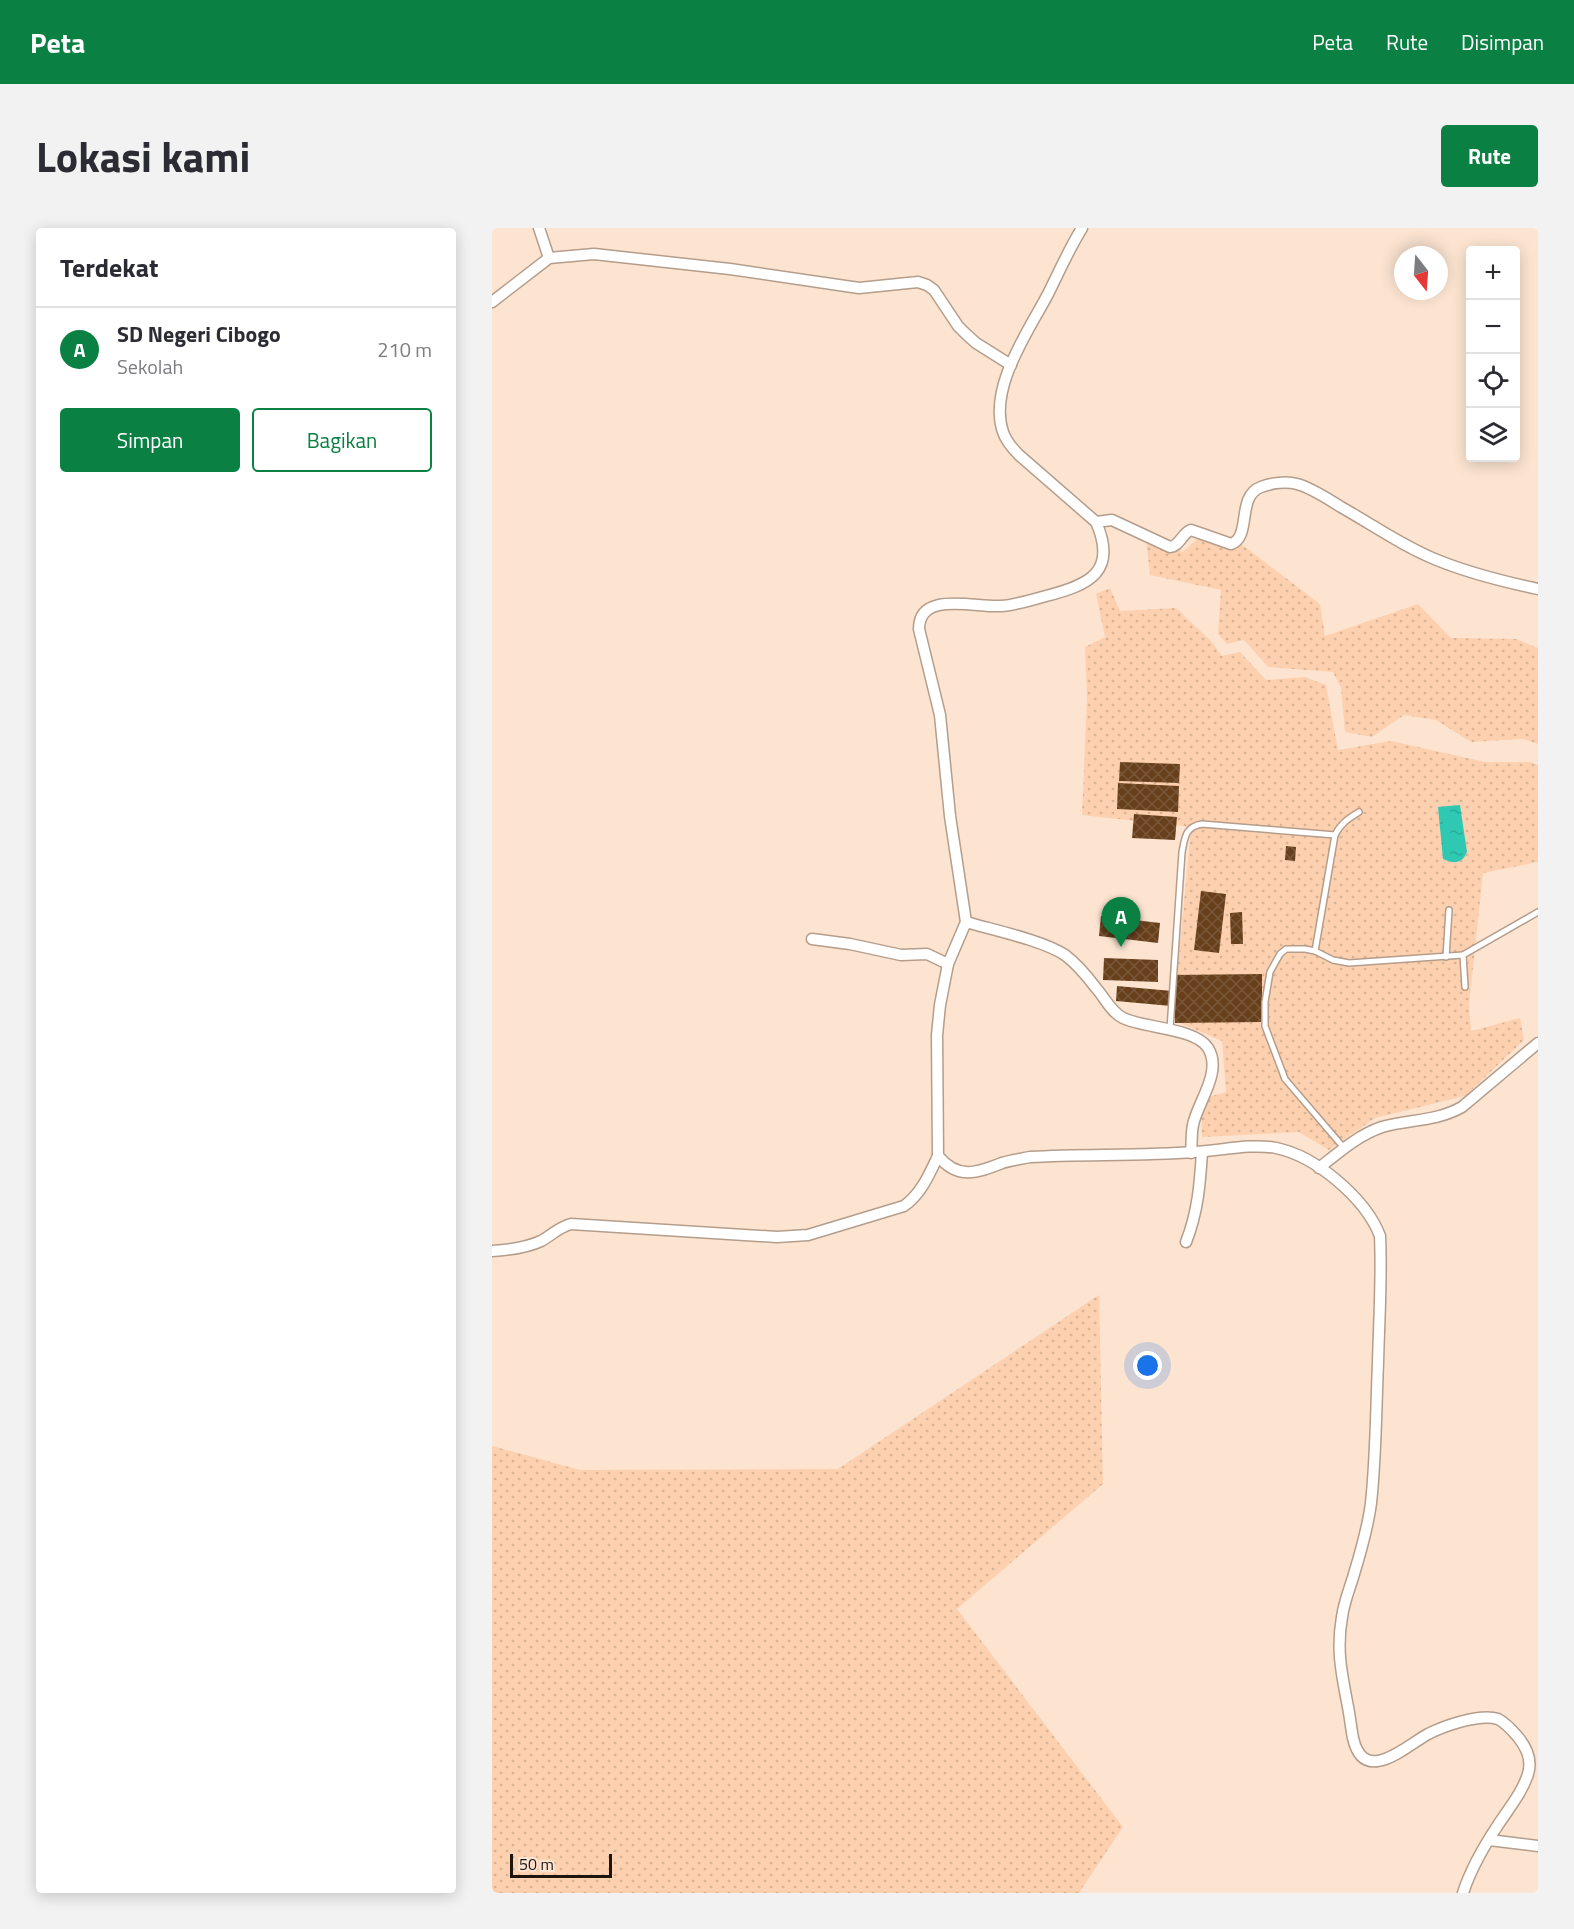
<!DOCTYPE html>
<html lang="id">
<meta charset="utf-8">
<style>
body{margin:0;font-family:"Titillium Web",sans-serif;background:#f2f2f3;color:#2b2b33}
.controls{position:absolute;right:18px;top:18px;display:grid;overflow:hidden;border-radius:6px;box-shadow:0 3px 15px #0003}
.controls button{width:54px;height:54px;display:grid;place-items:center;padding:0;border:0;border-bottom:2px solid #e1e1e2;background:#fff;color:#2b2b33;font:30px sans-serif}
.compass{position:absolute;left:902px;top:18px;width:54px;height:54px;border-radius:50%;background:#fff;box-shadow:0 3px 15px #0003;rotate:163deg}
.scale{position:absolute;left:18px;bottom:15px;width:102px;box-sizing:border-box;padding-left:6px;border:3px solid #1e150f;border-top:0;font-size:16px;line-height:21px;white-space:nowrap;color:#1e150f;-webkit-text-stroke:4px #fce4d1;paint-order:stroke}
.you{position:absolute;left:656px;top:1138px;width:21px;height:21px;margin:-15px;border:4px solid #fff;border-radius:50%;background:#1a73e8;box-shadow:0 0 0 9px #1a73e833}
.badge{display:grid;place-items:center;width:39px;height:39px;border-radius:50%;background:#0b8043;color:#fff;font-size:20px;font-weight:700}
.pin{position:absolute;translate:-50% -50px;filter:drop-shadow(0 2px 3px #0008)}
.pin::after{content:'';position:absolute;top:32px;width:21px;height:18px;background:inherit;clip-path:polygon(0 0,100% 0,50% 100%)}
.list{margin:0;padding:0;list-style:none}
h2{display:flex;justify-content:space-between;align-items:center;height:78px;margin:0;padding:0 24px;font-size:26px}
h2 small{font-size:20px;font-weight:400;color:#7c7c81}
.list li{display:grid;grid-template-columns:39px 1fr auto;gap:18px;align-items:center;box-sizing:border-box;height:84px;padding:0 24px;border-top:2px solid #e1e1e2}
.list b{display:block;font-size:22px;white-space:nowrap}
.list p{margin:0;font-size:20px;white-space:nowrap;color:#7c7c81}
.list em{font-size:20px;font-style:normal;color:#7c7c81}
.actions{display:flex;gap:12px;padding:18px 24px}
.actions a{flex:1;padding:14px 0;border:2px solid #0b8043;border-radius:6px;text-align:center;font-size:21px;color:#0b8043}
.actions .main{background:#0b8043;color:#fff}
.icon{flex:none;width:33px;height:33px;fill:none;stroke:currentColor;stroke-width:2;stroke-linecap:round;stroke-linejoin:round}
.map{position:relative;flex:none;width:1046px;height:1665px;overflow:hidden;border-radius:6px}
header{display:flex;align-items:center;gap:36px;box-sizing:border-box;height:84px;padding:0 30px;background:#0b8043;color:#fff}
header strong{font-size:28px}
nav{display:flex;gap:33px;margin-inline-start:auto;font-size:21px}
.intro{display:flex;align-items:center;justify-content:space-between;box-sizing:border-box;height:144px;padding:0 36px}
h1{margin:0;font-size:42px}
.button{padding:15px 27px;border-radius:6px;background:#0b8043;color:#fff;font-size:21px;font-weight:700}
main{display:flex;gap:36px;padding:0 36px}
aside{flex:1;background:#fff;border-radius:6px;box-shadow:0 3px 15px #0003}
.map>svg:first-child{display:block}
.grass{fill:url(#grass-dots)}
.water{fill:url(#water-ripples)}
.building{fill:url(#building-cross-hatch)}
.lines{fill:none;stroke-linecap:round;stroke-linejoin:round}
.lane-casing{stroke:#b49d8b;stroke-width:8}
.street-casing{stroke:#b49d8b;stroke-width:13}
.lane{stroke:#fff;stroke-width:5}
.street{stroke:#fff;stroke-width:10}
</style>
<header>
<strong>Peta</strong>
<nav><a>Peta</a><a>Rute</a><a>Disimpan</a></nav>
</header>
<div class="intro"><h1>Lokasi kami</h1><a class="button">Rute</a></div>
<main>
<aside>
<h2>Terdekat<small></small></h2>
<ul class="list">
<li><span class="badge">A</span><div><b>SD Negeri Cibogo</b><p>Sekolah</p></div><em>210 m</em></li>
</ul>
<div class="actions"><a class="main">Simpan</a><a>Bagikan</a></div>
</aside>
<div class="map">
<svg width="1046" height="1665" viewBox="0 0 1046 1665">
<defs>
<pattern id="grass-dots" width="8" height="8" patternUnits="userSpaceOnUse" patternTransform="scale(1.5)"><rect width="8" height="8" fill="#fdd1af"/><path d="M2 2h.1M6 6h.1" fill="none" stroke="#d8b395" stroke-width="1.8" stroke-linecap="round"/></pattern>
<pattern id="water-ripples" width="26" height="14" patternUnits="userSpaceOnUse" patternTransform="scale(1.5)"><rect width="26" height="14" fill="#2fc8b3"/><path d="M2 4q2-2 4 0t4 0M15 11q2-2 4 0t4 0" fill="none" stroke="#29ab99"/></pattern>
<pattern id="building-cross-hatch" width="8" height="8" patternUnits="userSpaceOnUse" patternTransform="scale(1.5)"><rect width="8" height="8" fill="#683f1b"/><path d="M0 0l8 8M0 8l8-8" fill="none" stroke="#79573a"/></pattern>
</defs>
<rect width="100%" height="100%" fill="#fce4d1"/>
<g class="grass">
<path d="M 653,302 L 691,324 L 713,304 L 744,312 L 828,376 L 833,408 L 926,376 L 959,410 L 1024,411 L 1046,420 L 1046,516 L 1031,511 L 979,514 L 944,492 L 912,487 L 880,509 L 853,504 L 849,460 L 841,444 L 776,439 L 752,412 L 735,416 L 726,406 L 729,362 L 658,347 Z"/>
<path d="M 618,360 L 628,383 L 684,380 L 720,414 L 730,428 L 748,424 L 774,452 L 813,449 L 834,457 L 846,522 L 899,513 L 993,534 L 1038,534 L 1046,537 L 1046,634 L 991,645 L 977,776 L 979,803 L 1028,790 L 1032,812 L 973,868 L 883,890 L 837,922 L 807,904 L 710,909 L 709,871 L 734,864 L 730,813 L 681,792 L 699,599 L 590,587 L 595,469 L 593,419 L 613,409 L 604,366 Z"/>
<path d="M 607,1067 L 611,1256 L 465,1381 L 631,1599 L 587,1665 L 0,1665 L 0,1218 L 88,1242 L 346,1241 Z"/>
</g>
<path class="water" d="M 968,577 L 975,624 C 970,636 962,636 951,631 L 946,579 Z"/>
<g class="building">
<path d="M 628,534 L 688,536 L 687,555 L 627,553 Z"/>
<path d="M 626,555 L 687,558 L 686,584 L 625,581 Z"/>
<path d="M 642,586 L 685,589 L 683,612 L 640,610 Z"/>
<path d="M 794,618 L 804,619 L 803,633 L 793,632 Z"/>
<path d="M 709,663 L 734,666 L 727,725 L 702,722 Z"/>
<path d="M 750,684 L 751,716 L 739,716 L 738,685 Z"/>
<path d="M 609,688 L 668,695 L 666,715 L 607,708 Z"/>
<path d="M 612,730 L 666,732 L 666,754 L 611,752 Z"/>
<path d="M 770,746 L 770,794 L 683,795 L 682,747 Z"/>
<path d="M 625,758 L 680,763 L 679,778 L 624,773 Z"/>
</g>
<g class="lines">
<g class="lane-casing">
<g id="lane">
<path d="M 823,723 L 843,607 C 849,595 857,590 867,584"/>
<path d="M 954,729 L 957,682"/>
<path d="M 973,759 L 971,727 L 1046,684"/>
<path d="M 678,801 L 690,624 C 693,609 693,599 710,596 L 843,607"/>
<path d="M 852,920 L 793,851 L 773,798 L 773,774 L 778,744 L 788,726 L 794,721 L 813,721 L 823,723 L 841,732 L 857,735 L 971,727"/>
</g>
</g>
<g class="street-casing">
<g id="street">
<path d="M 47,0 L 57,30"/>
<path d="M 590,0 C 577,21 567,44 556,66 C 536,104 496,160 511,204 C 514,213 520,220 527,227 L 604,294 C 626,344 597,357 554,368 C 539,372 524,377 509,378 C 484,380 427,362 427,401 L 448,487 L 458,588 L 474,694 L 456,736 L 448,777 L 445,807 L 446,928 C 466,952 485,945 510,935 C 519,932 529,931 538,929 C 593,926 648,928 702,924 C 727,923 759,915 784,920 C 824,928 874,971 888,1008 C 890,1050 887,1093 886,1135 C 884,1181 884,1229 879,1275 C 876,1299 869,1323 862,1346 C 858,1360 852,1374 850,1389 C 844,1423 850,1447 856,1479 C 858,1489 859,1500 861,1510 C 872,1558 913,1519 936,1506 C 952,1498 988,1485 1006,1491 C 1014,1495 1020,1502 1026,1509 C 1035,1520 1040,1533 1036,1546 C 1030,1565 1017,1580 1006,1597 C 992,1618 979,1640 971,1665"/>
<path d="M 0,74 L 57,30 L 102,26 L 238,41 L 367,60 L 426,54 L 435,57 L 442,62 L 466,98 L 474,106 L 484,115 L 519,137"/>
<path d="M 604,294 L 620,292 L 678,319 C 688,318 690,305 699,302 L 739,316 C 760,309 744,268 769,259 C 779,255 794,253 805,256 C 820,260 836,271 849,279 C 881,297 912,319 945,332 C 977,345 1013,354 1046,361"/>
<path d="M 474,694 C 501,702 550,712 573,727 C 585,736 595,748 604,760 C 613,770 619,784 631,790 C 651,800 704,800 716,820 C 731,844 705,875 701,897 C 699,906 700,916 699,925"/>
<path d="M 320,711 L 358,716 L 409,727 L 435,726 L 456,736"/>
<path d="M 827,940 C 846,925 866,907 890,899 C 918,891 943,894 970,879 L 1046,815"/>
<path d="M 694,1014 C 706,984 708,955 710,924"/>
<path d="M 0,1023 C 16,1022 34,1020 49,1013 C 60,1007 67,999 79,996 L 285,1009 L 316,1007 L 412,978 C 429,966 437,947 446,928"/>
<path d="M 997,1612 L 1046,1618"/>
</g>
</g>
<use href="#lane" class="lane"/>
<use href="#street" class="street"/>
</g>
</svg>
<div class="controls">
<button>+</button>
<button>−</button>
<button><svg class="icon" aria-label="locate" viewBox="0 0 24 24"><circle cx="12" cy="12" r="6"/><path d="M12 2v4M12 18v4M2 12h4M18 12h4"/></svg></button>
<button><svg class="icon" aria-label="layers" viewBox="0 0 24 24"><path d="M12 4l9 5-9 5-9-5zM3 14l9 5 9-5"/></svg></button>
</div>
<svg class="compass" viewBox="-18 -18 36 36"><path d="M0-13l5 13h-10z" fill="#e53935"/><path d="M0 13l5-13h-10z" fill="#7c7c81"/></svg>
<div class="scale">50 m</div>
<div class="you"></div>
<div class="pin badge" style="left:629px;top:719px">A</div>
</div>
</main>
